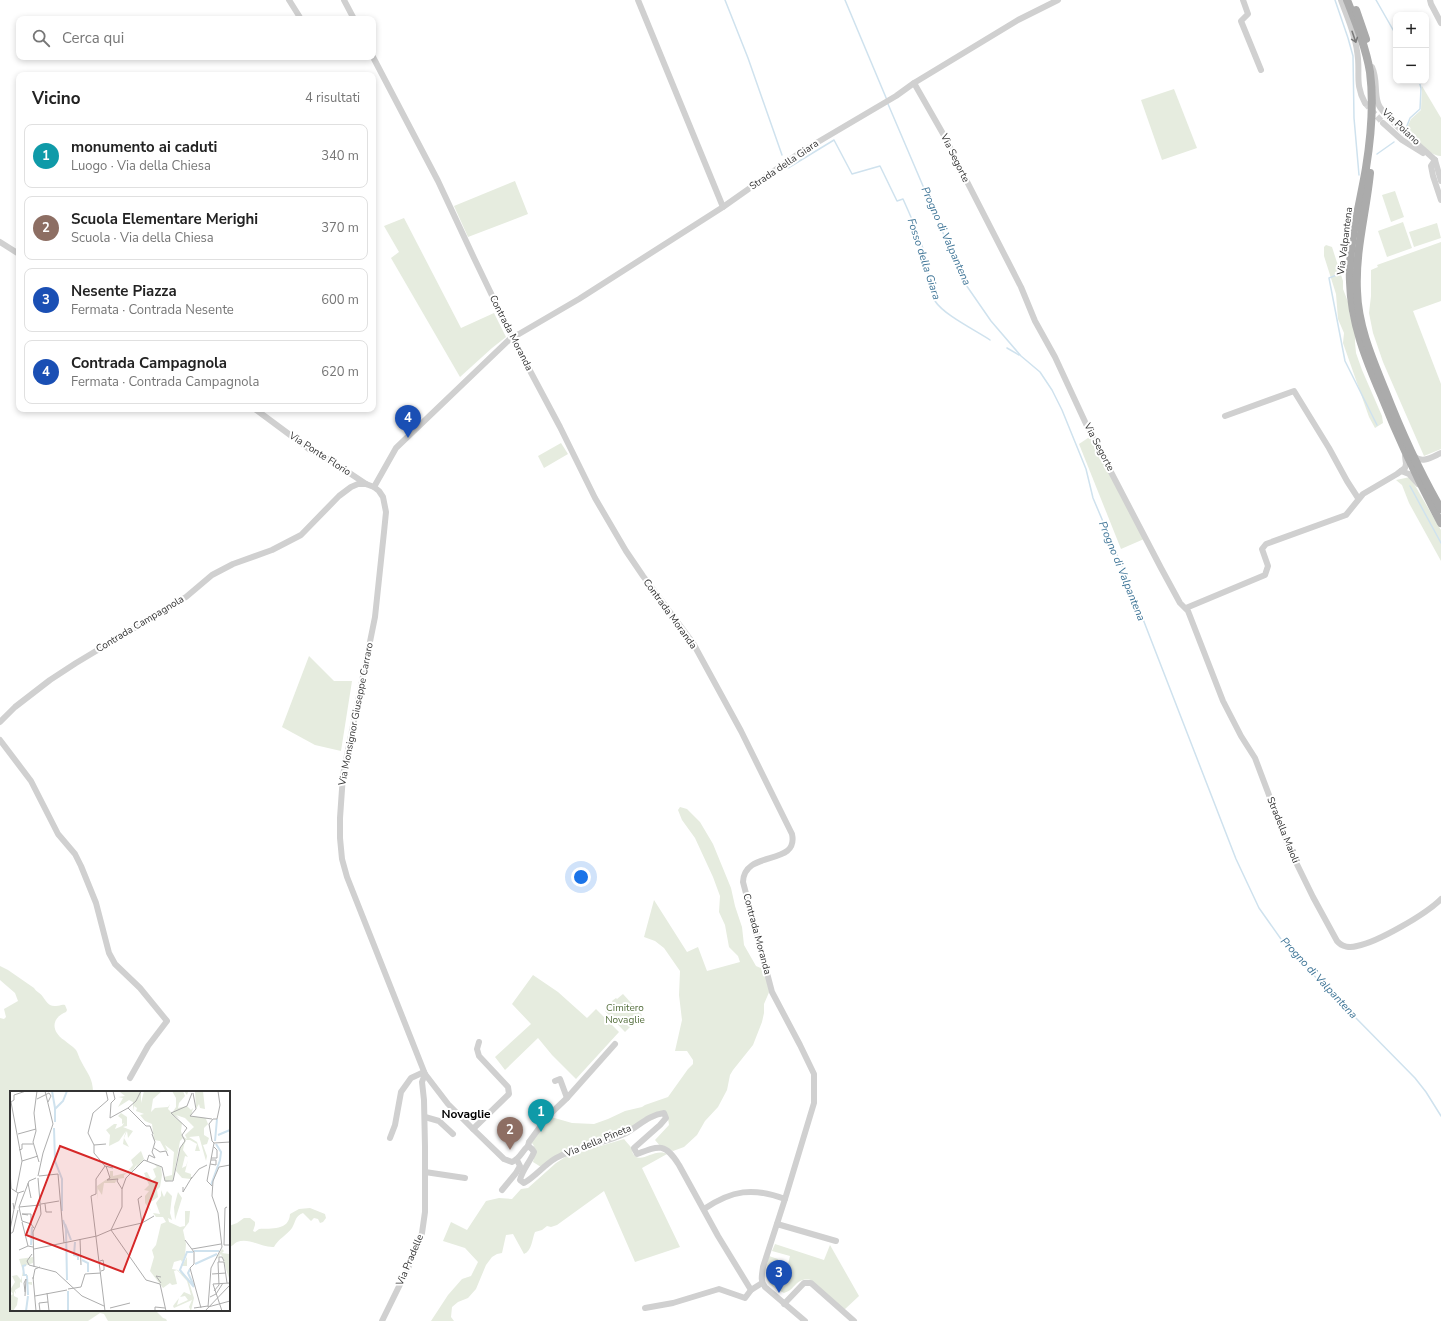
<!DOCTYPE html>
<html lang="it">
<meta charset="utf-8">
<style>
body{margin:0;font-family:"Nunito Sans",sans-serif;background:#f6f6f6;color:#222}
.controls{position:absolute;right:12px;top:12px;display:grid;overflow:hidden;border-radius:8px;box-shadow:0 2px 6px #0003}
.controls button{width:36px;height:36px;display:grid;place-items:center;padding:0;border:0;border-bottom:1px solid #e0e0e0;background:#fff;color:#222;font:20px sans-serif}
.you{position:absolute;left:581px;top:877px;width:14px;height:14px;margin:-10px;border:3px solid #fff;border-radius:50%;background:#1a73e8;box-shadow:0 0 0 6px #1a73e833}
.badge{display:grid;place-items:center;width:26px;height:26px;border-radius:50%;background:#0b8043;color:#fff;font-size:13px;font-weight:700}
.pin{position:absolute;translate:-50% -33px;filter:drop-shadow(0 1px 2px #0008)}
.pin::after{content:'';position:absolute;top:21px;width:14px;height:12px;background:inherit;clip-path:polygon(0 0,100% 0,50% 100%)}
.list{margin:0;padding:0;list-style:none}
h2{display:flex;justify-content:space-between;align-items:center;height:52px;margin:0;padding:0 16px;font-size:17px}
h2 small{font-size:13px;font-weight:400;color:#767676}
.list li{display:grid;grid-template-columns:26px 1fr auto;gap:12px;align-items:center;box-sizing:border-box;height:64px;margin:0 8px 8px;padding:0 8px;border:1px solid #e0e0e0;border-radius:8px}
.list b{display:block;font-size:15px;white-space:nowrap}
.list p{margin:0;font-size:13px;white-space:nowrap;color:#767676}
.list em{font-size:13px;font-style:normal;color:#767676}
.icon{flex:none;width:22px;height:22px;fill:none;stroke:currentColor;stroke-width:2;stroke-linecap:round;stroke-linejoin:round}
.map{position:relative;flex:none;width:1441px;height:1321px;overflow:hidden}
.search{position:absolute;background:#fff;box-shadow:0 2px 6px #0003;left:16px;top:16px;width:360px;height:44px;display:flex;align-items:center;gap:10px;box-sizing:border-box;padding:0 14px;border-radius:8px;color:#767676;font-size:15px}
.panel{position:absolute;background:#fff;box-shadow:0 2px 6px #0003;left:16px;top:72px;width:360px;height:340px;border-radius:8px}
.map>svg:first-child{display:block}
.green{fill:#e6ecdf}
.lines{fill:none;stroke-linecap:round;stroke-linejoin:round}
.stream{stroke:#cfe2ee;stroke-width:1.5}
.minor-tunnel{stroke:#d6d6d6;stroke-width:6;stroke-dasharray:6 3;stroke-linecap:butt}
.minor{stroke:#d0d0d0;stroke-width:6}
.major{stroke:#ababab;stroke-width:8}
.oneway{stroke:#7a7a7a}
.labels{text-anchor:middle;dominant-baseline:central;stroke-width:4;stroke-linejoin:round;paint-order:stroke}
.street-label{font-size:10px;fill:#333;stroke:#fff}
.park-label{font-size:10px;fill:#56703f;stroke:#fff}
.water-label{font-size:11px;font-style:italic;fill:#3f7597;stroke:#fff}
.quarter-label{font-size:12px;font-weight:bold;fill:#000;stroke:#fff}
.inset-river{fill:none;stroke:#cfe2ee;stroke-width:2}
.inset-road{fill:none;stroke:#adadad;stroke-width:1}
.view{fill:#d62828;fill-opacity:0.15;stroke:#d62828;stroke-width:2}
.inset-edge{fill:none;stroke:#333;stroke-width:2}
</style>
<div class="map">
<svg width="1441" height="1321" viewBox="0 0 1441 1321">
<rect width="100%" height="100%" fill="#fff"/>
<g class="green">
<path d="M 1422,86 L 1441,118 L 1441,156 C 1427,155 1417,138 1406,130 L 1411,119 L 1421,110 Z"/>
<path d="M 1174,89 L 1197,148 L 1162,160 L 1141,100 Z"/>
<path d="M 515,181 L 528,214 L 468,237 L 454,206 Z"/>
<path d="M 1395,191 L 1404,217 L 1391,222 L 1382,195 Z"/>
<path d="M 404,218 L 461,328 L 494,313 L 506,337 L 492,348 L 460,377 L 391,258 L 399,252 L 384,226 Z"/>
<path d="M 1403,222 L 1412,248 L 1387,257 L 1378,231 Z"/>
<path d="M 1437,223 L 1441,238 L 1414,247 L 1409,232 Z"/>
<path d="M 1441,242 L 1441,301 L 1413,311 L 1441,384 L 1441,449 L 1424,456 L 1383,362 L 1373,333 L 1369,313 L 1371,296 L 1371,270 L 1378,267 L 1377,265 Z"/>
<path d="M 1326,245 L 1332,247 L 1343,281 L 1343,289 L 1350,307 L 1349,311 L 1350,316 L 1356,330 L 1355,342 L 1356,353 L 1362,370 L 1382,416 L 1383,423 L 1375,428 L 1369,417 L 1343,343 L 1344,333 L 1338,319 L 1336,294 L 1324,256 L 1324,247 Z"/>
<path d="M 1091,436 L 1144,539 L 1121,549 L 1079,444 Z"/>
<path d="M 561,443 L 568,454 L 544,468 L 538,456 Z"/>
<path d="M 1410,477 L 1441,530 L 1441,561 L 1409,503 L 1402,485 L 1396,480 Z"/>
<path d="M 309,656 L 334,681 L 352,681 L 341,751 L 315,745 L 282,727 Z"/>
<path d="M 680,807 L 687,809 L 700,822 L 713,844 L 731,888 L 735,906 L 742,927 L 744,945 L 756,966 L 765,970 L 770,990 L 764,1004 L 764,1013 L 762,1022 L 753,1045 L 733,1070 L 730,1075 L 727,1090 L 718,1107 L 705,1121 L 697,1135 L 684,1147 L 673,1151 L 667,1148 L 661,1147 L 655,1140 L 669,1125 L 668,1118 L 664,1114 L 632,1130 L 571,1148 L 541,1167 L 533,1162 C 535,1154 537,1148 531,1142 L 526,1141 L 551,1117 L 572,1123 L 594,1124 L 608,1119 L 625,1111 L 642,1107 L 645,1105 L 668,1097 L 688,1069 L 693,1064 L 693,1060 L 687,1051 L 675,1051 L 682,1020 L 679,995 L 680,971 L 664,948 L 655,941 L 644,937 L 654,900 L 687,952 L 698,947 L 707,971 L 740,962 L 738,956 L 729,947 L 725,925 L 719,912 L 720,896 L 713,877 L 695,838 L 682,820 L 678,810 Z"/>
<path d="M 0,966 L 8,970 L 34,988 C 36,992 41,993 43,997 C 46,1001 49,1007 56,1006 C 60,1006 61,1004 65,1005 L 67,1010 L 66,1012 C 51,1018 51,1031 64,1040 C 67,1043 73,1046 76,1050 C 78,1053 79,1058 81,1061 C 87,1073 93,1078 93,1092 L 11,1092 L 11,1310 L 155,1310 L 163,1318 L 166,1319 L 167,1321 L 108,1321 L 104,1314 L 100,1313 L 88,1321 L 0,1321 L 0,1018 L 4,1019 L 6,1017 L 4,1009 L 18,1001 L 15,993 L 0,980 Z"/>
<path d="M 533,975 L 558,992 L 587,1018 L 596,1009 L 619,1032 L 576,1079 L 552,1055 L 538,1038 L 505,1070 L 495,1057 L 531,1024 L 512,1004 Z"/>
<path d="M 623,994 L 642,1015 L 625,1032 L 605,1011 L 613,1003 L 612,1001 L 616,998 L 617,999 Z"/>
<path d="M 624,1139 C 626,1142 630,1145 632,1149 C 634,1153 631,1151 634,1155 C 642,1164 654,1148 667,1154 L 642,1168 L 680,1247 L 635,1262 L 604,1191 L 557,1225 L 551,1227 L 547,1226 L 542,1230 L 535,1232 C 532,1239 532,1251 524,1254 L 513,1234 L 506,1235 L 502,1253 L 497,1254 L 492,1257 L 486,1265 L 476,1289 L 468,1298 L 458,1302 L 452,1307 L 451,1317 L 454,1321 L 431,1321 L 448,1295 L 462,1279 L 471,1276 L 478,1262 L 465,1248 L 443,1241 L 451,1222 L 467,1230 L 486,1201 L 499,1198 L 512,1199 L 521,1189 L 528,1188 L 556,1163 L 567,1156 Z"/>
<path d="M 310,1208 L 325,1214 L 326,1218 L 323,1222 L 320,1223 L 318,1219 L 314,1218 L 311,1221 L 303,1213 C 295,1216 296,1221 292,1228 C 287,1235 278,1239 274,1247 C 262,1248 249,1237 237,1242 C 235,1243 232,1246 229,1248 L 229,1226 L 237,1223 L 244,1218 L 250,1218 L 255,1222 L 255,1225 L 253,1231 L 255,1232 L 259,1229 C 271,1228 289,1231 290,1214 L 299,1209 Z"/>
<path d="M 775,1244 L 824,1260 L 830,1245 L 859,1296 L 844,1310 L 811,1280 C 795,1277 796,1290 784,1293 C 763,1283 764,1277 769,1256 L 778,1259 L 779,1262 L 788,1264 L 790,1256 L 772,1251 Z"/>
</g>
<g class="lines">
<g class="stream">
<path d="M 725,0 L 748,58 L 782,155"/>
<path d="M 845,0 L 887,100"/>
<path d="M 1335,0 L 1348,38 L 1353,56 L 1354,118 L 1359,175"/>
<path d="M 1376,0 L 1396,35"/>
<path d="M 888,104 L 964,282 L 991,321 L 1021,356 L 1040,372 L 1052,390 L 1062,410 L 1086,469 L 1093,498 L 1129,583 L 1236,859 L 1259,908 L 1288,949 L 1415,1078 L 1426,1092 L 1441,1116"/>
<path d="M 1405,131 L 1410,118 L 1420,109 L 1421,88 L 1419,81"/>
<path d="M 1377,154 L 1394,142"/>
<path d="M 788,168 L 834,140 L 852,174 L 880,166 L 897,201 L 903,199 C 911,217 920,236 925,256 C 929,270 928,288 935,301 C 944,315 975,330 990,340"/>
<path d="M 1342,273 L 1329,278 L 1345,361 L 1377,425"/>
<path d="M 1007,348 L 1019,355"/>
<path d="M 1410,486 L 1441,543"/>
</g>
<path class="minor-tunnel" d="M 1365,103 L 1383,123"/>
<g class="minor">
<path d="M 289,0 L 301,19"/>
<path d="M 344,0 L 354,19"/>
<path d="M 638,0 L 723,207"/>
<path d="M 1243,0 L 1248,14 L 1241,21 L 1261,70"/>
<path d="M 1341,0 C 1347,17 1355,34 1357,51 C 1361,72 1354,83 1365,103"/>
<path d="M 1430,0 L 1431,4 L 1441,23"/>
<path d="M 373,57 L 438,181 L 474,258 L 512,337 L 560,427 L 595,498 L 626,551 L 643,576 L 693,643 L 741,731 L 792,834 C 799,867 744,849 743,882 L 772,992 L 800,1045 L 814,1074 L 814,1103 L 785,1199 L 763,1267 C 762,1275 760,1281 765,1287 L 805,1321"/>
<path d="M 1372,67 C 1378,80 1374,91 1378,103 C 1381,115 1424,149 1435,160"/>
<path d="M 914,83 L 946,139 L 958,164 L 1021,287 L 1035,321 L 1055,357 L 1087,426 L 1161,568 L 1180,603 L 1188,611 L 1223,701 L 1241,736 L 1255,758 L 1289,848 L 1313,897 L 1337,941 C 1342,947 1350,948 1357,946 C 1378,942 1426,914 1441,899"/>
<path d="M 1383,123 L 1402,140 L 1423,153"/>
<path d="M 1435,160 L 1431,166 L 1433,176 L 1441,200"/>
<path d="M 1435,160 L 1441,181"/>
<path d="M 0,242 L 19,254"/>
<path d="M 255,409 L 309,449 L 333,462 L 366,484"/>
<path d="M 1225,416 L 1294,391 L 1329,448 L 1347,481 L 1358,498"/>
<path d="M 1414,456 C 1422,464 1432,457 1441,453"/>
<path d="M 1401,471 L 1409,474 L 1418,484"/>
<path d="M 374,487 L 396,448 L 512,337 L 519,334 L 579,299 L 723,207 L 801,152 L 896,96 L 914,83 L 1018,20 L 1058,0"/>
<path d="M 1186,608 L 1265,575 L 1268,566 L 1262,549 L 1266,544 L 1346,515 L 1363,494 L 1397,474 L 1405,468 L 1406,464 L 1405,456"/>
<path d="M 0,722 L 15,707 L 50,680 L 76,663 L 186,597 L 212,575 L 233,564 L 272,550 L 301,535 L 339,496 L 351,487 L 358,484 L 366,484 L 374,487 L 379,491 L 383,497 L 386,512 L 384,532 L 375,617 L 343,775 L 340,818 L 340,838 L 342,859 L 347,877 L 425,1074 L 448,1104 L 473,1129 L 504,1159 L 512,1162 C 520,1159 522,1151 528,1146 L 529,1142 L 548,1116 L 567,1098"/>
<path d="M 0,740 L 31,781 L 58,834 L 75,854 L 81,866 L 96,903 L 109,953 L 115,964 L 140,988 L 167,1021 L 148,1046 L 130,1078"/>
<path d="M 555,1081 L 560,1079 L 567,1098 L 615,1044"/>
<path d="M 425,1117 L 439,1121 L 453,1134"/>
<path d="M 473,1129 L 509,1094 L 508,1087 L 479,1056 L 477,1049 L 479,1042"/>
<path d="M 390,1138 L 395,1125 L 401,1092 L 411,1078 L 424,1072"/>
<path d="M 528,1146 L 532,1149 L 534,1152 C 530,1162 522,1170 520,1180 L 524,1183 C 536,1176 544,1165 556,1158 C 577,1146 604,1144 626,1133 C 639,1126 648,1115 664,1113 L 666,1118 L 660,1125 L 634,1148 L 637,1154 C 660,1145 665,1143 679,1165 L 718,1236 L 751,1290"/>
<path d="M 425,1172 L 465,1178"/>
<path d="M 502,1190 L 516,1173 L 520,1166 L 517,1160"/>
<path d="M 704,1209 C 732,1190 753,1187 785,1199"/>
<path d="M 777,1224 L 836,1241"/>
<path d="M 784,1304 L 804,1283 L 811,1283 L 854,1321"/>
<path d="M 645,1308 L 673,1303 L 719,1289 L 745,1298 L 751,1290 L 762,1283"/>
<path d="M 382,1321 L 409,1266 L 422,1233 L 425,1212 L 425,1147 L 424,1100 L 422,1082 L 425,1074"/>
</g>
<g class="major">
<path d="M 1347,0 C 1356,23 1366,48 1370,72 C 1374,103 1371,137 1366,168 C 1360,205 1348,244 1350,282 C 1351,323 1366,360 1382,397 C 1399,440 1419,482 1441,523"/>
<path d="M 1356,10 L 1366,39"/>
<path d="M 1370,173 C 1366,213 1355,251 1357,291 C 1358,326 1372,358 1385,390 C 1401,431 1419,471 1441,509"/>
</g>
</g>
<defs><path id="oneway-shaft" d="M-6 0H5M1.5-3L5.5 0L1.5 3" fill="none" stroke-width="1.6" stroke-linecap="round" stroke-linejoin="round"/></defs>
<use class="oneway" href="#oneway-shaft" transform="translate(1354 37) rotate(71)"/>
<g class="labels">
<g class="street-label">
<text transform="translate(1401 127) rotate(43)">Via Poiano</text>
<text transform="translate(955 158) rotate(64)">Via Segorte</text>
<text transform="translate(784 165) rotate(-34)">Strada della Giara</text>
<text transform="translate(1345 241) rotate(-83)">Via Valpantena</text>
<text transform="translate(511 333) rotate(63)">Contrada Moranda</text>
<text transform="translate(1099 447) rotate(62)">Via Segorte</text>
<text transform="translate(320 454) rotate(33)">Via Ponte Florio</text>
<text transform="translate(670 614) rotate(54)">Contrada Moranda</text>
<text transform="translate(140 624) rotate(-31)">Contrada Campagnola</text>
<text transform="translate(356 714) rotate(-79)">Via Monsignor Giuseppe Carraro</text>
<text transform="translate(1283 830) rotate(68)">Stradella Maioli</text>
<text transform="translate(757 934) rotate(75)">Contrada Moranda</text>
<text transform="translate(598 1141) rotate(-22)">Via della Pineta</text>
<text transform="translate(410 1260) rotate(-67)">Via Pradelle</text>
</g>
<g class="park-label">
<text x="625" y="1008">Cimitero<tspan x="625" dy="12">Novaglie</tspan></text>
</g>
<g class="water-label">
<text transform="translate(946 236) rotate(66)">Progno di Valpantena</text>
<text transform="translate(924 259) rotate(72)">Fosso della Giara</text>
<text transform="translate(1122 571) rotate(68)">Progno di Valpantena</text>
<text transform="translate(1319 978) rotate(47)">Progno di Valpantena</text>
</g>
<g class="quarter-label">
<text x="466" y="1114">Novaglie</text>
</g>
</g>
<g transform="translate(10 1091)">
<rect width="220" height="220" fill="#fff"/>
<path d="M 118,0 L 131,0 L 131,12 L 134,0 L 152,0 L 143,8 L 141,21 L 145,17 L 158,16 L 160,13 L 158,18 L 162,22 L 166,16 L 166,7 L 162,0 L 173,0 L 175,5 L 169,12 L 168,17 L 177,15 L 181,19 L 183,17 L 181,25 L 202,28 L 196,28 L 198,33 L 194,37 L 194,44 L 199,47 L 197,53 L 193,54 L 197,65 L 196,70 L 189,45 L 179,46 L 187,51 L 190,60 L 185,60 L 187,53 L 180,49 L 176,49 L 174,54 L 173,59 L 178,66 L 175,65 L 172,77 L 176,75 L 178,69 L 175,81 L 181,83 L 181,88 L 172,87 L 166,80 L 170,57 L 175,50 L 172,45 L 177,48 L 175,44 L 184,36 L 175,27 L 166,24 L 170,28 L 160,22 L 172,32 L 171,40 L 173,47 L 170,50 L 163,89 L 156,91 L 154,86 L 162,84 L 164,61 L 155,54 L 158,60 L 155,59 L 150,50 L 144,49 L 142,33 L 135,30 L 130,24 L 134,23 L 126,20 L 127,17 L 124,15 L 123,20 L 123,11 L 119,9 L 108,16 L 113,7 L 108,6 L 115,5 L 110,1 ZM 174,0 L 193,0 L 195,18 L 190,17 L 189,13 L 186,18 L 185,0 L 178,1 L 177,4 ZM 111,22 L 117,26 L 117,35 L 113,36 L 123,40 L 118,47 L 117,40 L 114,47 L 119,56 L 113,53 L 114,46 L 116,40 L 109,50 L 99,55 L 104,61 L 99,55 L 100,44 L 96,39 L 104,33 L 107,33 L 105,38 L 112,35 L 114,32 L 112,33 L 112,28 L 108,25 ZM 131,60 L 134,68 L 130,73 L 125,79 L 127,73 L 122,81 L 119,82 L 121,78 L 114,84 L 114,87 L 107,88 L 105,92 L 94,92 L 92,104 L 88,98 L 88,109 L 87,95 L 100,86 L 100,80 L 103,80 L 103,85 L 116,82 L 123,74 L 121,69 ZM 144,73 L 151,76 L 152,84 L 150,96 L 147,99 L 148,106 L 138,113 L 141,120 L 135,112 L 135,105 L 139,100 L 134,99 L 139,94 L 134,82 L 137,81 L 142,90 L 146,86 L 143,78 L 147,76 ZM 151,99 L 154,106 L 157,100 L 162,105 L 160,122 L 162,129 L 158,127 L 159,131 L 170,136 L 175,135 L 175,120 L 180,120 L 179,131 L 173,139 L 176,153 L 175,165 L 172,171 L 171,169 L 164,171 L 162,178 L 168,179 L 172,184 L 170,181 L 170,178 L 177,166 L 177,175 L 171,175 L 170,179 L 179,188 L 182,194 L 178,188 L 184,207 L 181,220 L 179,216 L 182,209 L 164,217 L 163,215 L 169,207 L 167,214 L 178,209 L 175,205 L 170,206 L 174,201 L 181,204 L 177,190 L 167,179 L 164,180 L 167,193 L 162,194 L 160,192 L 153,197 L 140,180 L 144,166 L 142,159 L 146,154 L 151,133 L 156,131 L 153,126 L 146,126 L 143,122 L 150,123 L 146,112 L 151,105 ZM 168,101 L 172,107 L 165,129 L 164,116 ZM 212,158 L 214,160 L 212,162 L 219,163 L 219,187 L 211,163 L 205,170 ZM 23,166 L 23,172 L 14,175 L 14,184 L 18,184 L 18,191 L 22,191 L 22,194 L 18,193 L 19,204 L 17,185 L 12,185 L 12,192 L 10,191 L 10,196 L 5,199 L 6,203 L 4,200 L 4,205 L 8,207 L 7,214 L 3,220 L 0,220 L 0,205 L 3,203 L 0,199 L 5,191 L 2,185 L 7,184 L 11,189 L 13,180 L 9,168 Z" fill="#e6ecdf"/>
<path class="inset-river" d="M 42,0 L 45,17M 45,31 L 45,18 L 53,10 L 57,0M 44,37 L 45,70 L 52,88 L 52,120M 208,44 L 220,39M 205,50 L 207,28M 201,94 L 210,69 L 211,61 L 206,53M 53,129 L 56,138 L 57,189M 55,133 L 61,149M 65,151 L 64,164 L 68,165 L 68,169M 21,154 L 22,136M 184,160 L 209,160M 183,161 L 177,161 L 170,179 L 184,196M 72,169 L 78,172 L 78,181M 185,173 L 207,163M 16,174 L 13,175 L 14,184 L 17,184M 180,178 L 178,182 L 184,195M 17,185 L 18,204M 58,200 L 58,220M 16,220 L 18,205"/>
<path class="inset-road" d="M 27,0 L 24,22 L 26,40 L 23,51 L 29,71M 183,2 L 186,18 L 180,25 L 202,28M 27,8 L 39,2 L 41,5 L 38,11M 118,17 L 136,35 L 140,35 L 143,43M 100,27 L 118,17 L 126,10 L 131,0M 100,27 L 101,12 L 105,8 L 103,0M 8,43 L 26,38M 204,52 L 202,50 L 199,33 L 203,28 L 207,28 L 210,14 L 208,0M 204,52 L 220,51M 84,54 L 96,53M 144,57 L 150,61 L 156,60 L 158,65M 9,59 L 12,58 L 12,53 L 23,53M 201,67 L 207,67 L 207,59 L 204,56M 12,70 L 28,65M 137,70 L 139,64 L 145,67 L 142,61 L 145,51 L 142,43M 200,73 L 206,74 L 206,69 L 201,69M 95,75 L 84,62 L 84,54 L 78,42 L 83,22 L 98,9 L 96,0M 96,75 L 100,87 L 97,89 L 108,88 L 107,90 L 112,98 L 112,116 L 101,139M 0,76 L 1,98M 28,85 L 33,62 L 43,33 L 35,0M 29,85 L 48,83 L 54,152M 181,88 L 189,78 L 197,74M 18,92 L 21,107M 202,95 L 197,90 L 204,52M 173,96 L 173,101 L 182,86M 2,98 L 8,102 L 14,100M 112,98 L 116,87 L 134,69 L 152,76 L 155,90 L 163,90 L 170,57 L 175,50 L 172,44 L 177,37 L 161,22 L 177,15 L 182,2M 6,101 L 12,70 L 1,11 L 4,9 L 4,4 L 16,0M 3,112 L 4,118 L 8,102M 31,113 L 49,110M 35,113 L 36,121 L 42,121M 9,116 L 30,114M 217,116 L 215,117 L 214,154 L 220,154M 18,123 L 21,123 L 21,134M 18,123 L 12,123 L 18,124M 12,131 L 18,155M 132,132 L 144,125M 24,137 L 21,133 L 12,130 L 9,116 L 19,90 L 26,87M 0,139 L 4,118M 101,139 L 136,189 L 150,193 L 156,220M 101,139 L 132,132 L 128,108 L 132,105M 0,143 L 3,141 L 8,119M 70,148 L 71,174M 175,149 L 184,161 L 184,173 L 180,177 L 191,217M 24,158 L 87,145 L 101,139M 182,158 L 211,153M 9,159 L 18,155 L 23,156M 22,163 L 17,170 L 19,174 L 46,181 L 72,205 L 94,215M 90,170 L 93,169 L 94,175 L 94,179 L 91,180M 209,171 L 209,166 L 212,166 L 214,170M 24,176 L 23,141 L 31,123 L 28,87M 202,183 L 216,182M 23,186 L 26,220M 151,186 L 146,185 L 151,192M 23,188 L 25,178 L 30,176M 58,198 L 71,196 L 75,183 L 91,182M 204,200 L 209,194 L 208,171 L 214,171 L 217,192M 15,201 L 14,192 L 16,188 L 15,205M 37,202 L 39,220M 25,205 L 57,199M 200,206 L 206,203 L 213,192M 198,216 L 201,177 L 212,156 L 208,122 L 202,105 L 203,90 L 209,76 L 220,74M 198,216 L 220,210M 100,217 L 120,212M 184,217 L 198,215M 30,220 L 29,212 L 38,211M 95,220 L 81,105 L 86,103 L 86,88 L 95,75 L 103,77M 145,220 L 145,216 L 155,217M 195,220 L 220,194M 212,220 L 203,193 L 220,192"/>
<path class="view" d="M 50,55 L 147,92 L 113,181 L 16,144 Z"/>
<rect width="220" height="220" class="inset-edge"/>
</g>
</svg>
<div class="controls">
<button>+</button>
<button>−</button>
</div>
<div class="you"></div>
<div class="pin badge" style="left:541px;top:1132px;background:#0f9aa8">1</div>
<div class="pin badge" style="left:510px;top:1150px;background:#8d6e63">2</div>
<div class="pin badge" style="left:779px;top:1293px;background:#1a4fb4">3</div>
<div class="pin badge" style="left:408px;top:438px;background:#1a4fb4">4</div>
<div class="search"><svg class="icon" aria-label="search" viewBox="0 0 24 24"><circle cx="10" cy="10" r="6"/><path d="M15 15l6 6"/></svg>Cerca qui</div>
<section class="panel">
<h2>Vicino<small>4 risultati</small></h2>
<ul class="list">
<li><span class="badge" style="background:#0f9aa8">1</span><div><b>monumento ai caduti</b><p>Luogo · Via della Chiesa</p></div><em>340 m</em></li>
<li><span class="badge" style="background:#8d6e63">2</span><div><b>Scuola Elementare Merighi</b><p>Scuola · Via della Chiesa</p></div><em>370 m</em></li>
<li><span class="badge" style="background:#1a4fb4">3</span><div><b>Nesente Piazza</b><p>Fermata · Contrada Nesente</p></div><em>600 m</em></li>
<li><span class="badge" style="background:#1a4fb4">4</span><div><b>Contrada Campagnola</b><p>Fermata · Contrada Campagnola</p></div><em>620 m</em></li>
</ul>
</section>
</div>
